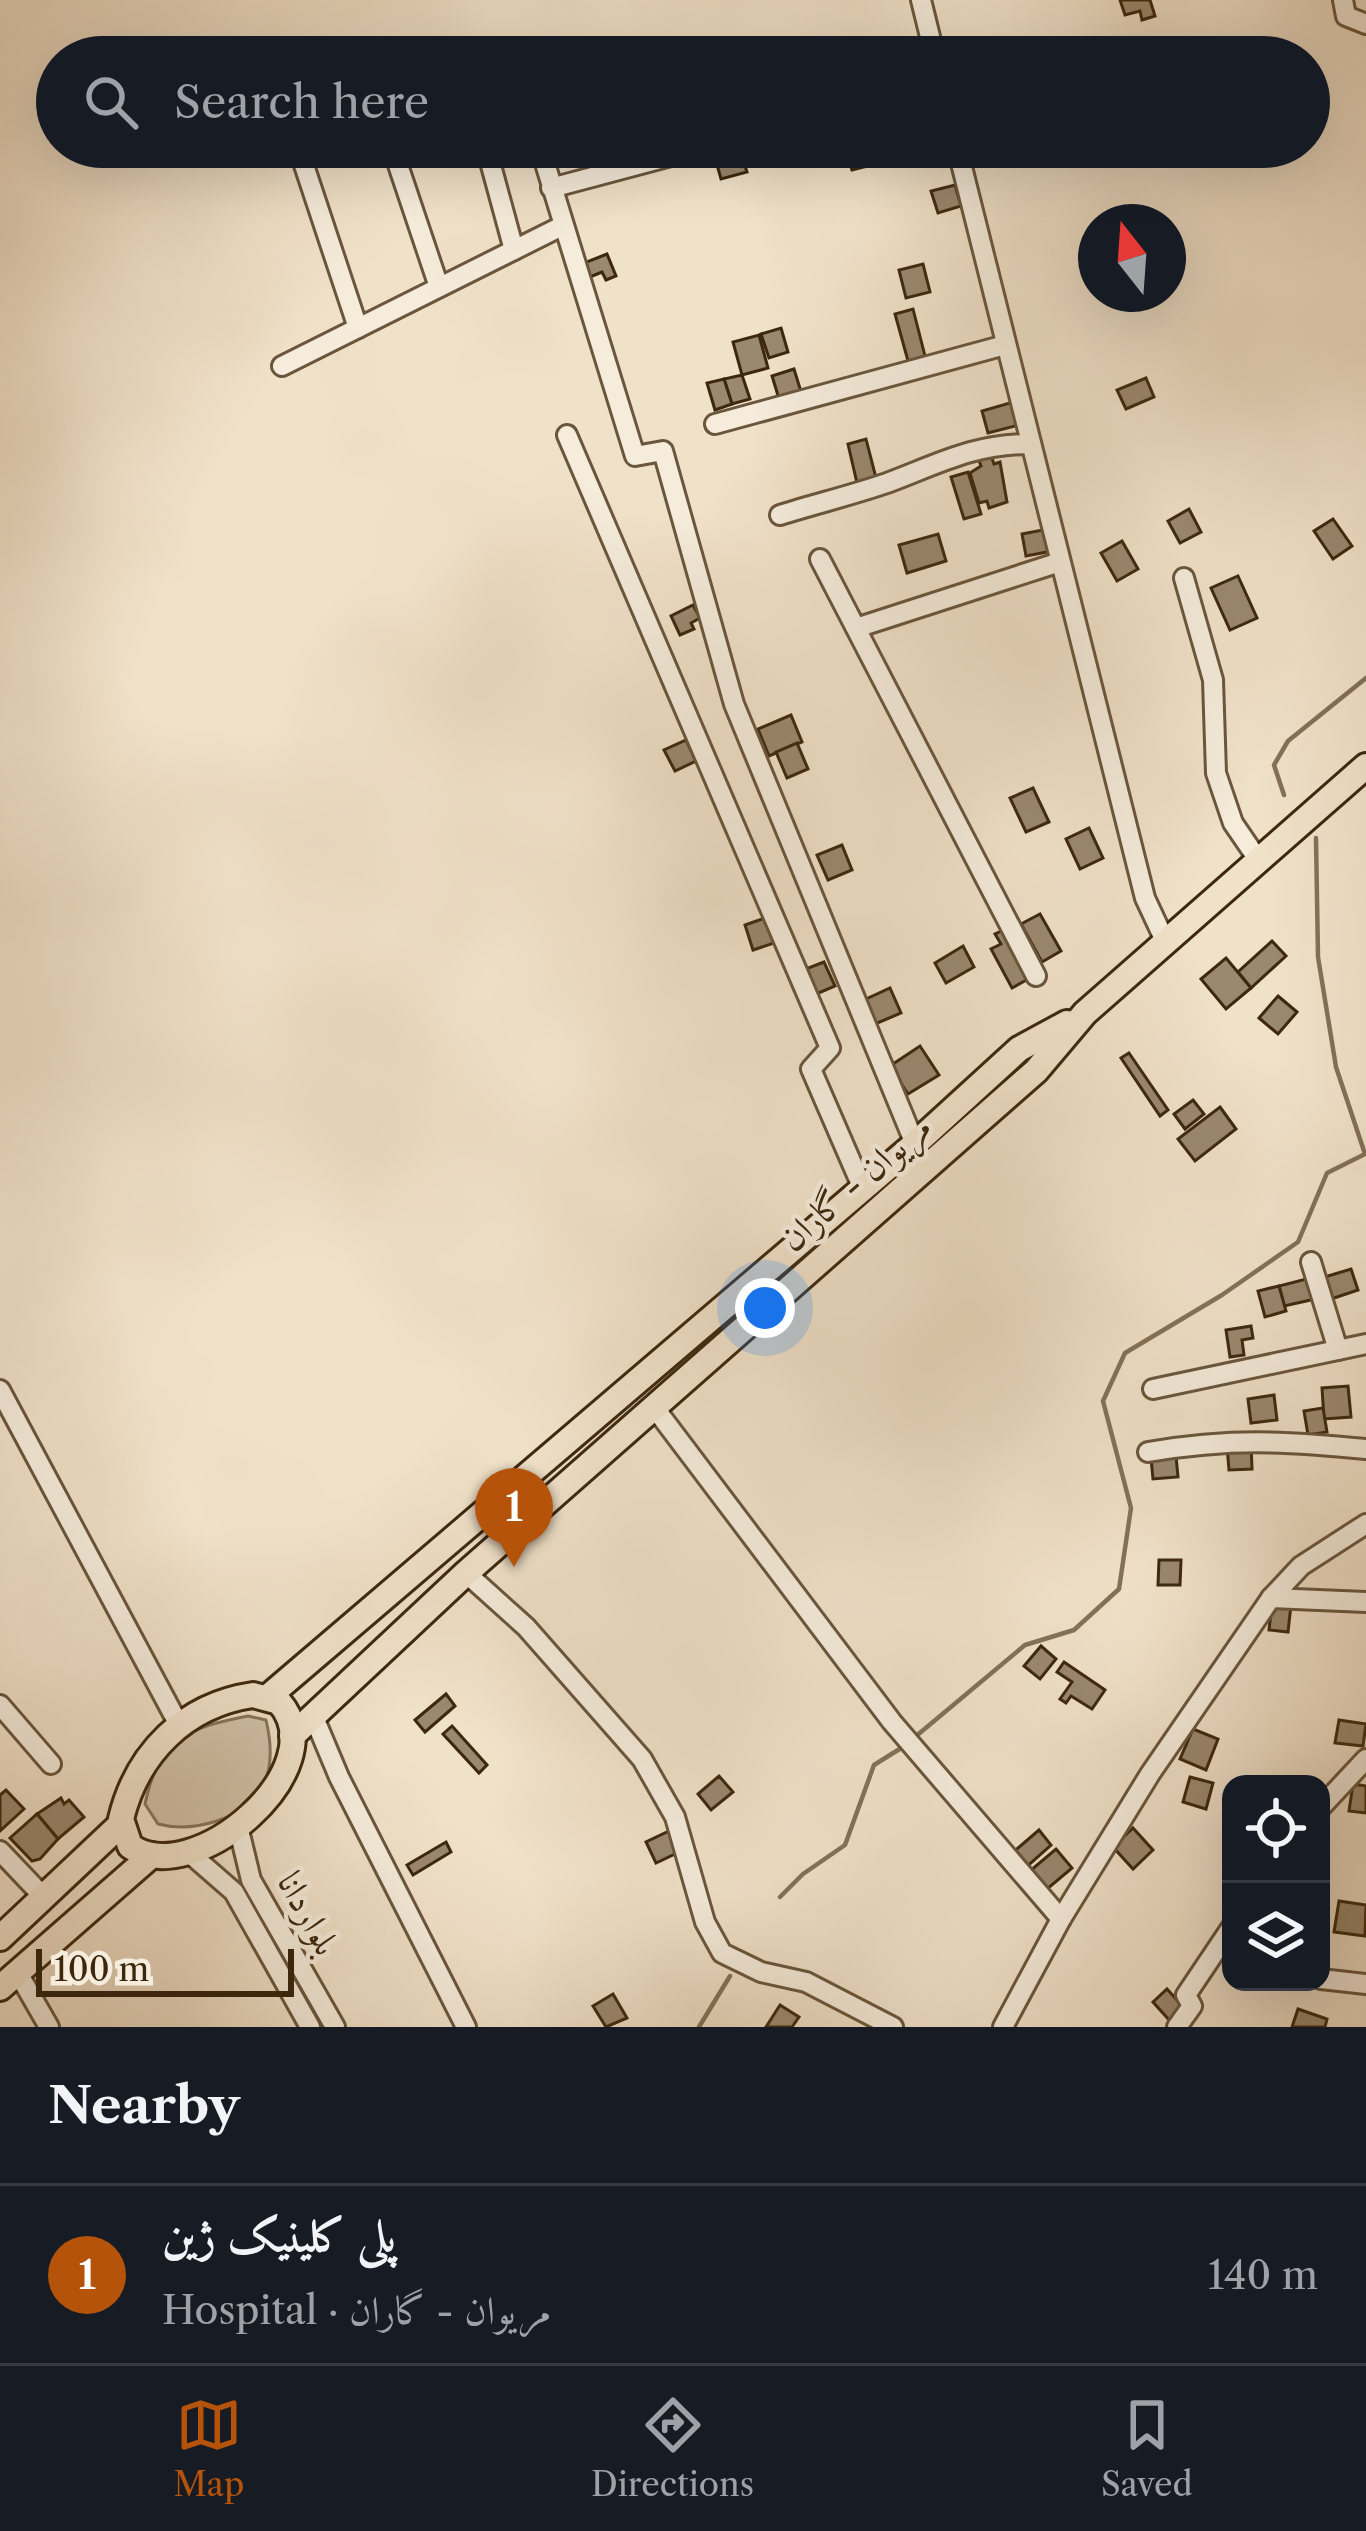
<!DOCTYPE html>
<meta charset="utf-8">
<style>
body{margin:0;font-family:"Libre Caslon Text",Amiri,serif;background:#20242c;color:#f1f3f6}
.controls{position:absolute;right:36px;bottom:36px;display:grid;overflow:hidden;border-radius:24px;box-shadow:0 12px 48px #0002}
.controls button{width:108px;height:108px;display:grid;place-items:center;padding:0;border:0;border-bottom:3px solid #363941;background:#171b24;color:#f1f3f6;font:60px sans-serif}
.compass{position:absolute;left:1078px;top:204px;width:108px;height:108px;border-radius:50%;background:#171b24;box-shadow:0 12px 48px #0002;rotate:343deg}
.scale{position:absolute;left:36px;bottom:30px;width:258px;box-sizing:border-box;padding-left:12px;border:6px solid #3d280d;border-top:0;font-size:33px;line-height:42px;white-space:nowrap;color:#3d280d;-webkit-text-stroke:9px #f5ecdc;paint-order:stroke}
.you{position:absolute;left:765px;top:1308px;width:42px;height:42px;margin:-30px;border:9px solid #fff;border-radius:50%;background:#1a73e8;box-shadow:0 0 0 18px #1a73e833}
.badge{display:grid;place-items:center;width:78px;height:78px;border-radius:50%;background:#b45309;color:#fff;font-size:39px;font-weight:700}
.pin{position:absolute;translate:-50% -99px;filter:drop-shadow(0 3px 6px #0008)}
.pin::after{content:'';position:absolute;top:63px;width:42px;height:36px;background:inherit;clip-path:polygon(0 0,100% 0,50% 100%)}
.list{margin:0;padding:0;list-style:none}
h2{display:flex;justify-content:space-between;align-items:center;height:156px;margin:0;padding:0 48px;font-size:51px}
h2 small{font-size:39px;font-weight:400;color:#9ea1a6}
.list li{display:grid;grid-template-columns:78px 1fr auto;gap:36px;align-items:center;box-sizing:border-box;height:180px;padding:0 48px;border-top:3px solid #363941}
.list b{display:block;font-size:45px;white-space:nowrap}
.list p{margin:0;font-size:39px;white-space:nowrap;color:#9ea1a6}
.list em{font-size:39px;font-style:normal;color:#9ea1a6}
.icon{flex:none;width:66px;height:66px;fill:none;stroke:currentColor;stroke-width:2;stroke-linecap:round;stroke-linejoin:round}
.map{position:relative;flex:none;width:1366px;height:2027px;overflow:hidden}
.search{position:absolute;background:#171b24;box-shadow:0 12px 48px #0002;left:36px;right:36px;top:36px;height:132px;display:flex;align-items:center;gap:30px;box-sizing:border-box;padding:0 42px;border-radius:66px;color:#9ea1a6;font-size:45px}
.sheet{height:336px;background:#171b24}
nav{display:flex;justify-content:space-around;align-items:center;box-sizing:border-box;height:168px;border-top:3px solid #363941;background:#171b24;font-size:33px;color:#9ea1a6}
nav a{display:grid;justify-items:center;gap:6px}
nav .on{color:#b45309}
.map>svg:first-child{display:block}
.green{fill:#d2c2a9;stroke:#88755b;stroke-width:3}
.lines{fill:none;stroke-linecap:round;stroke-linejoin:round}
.stream{stroke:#847157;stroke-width:4.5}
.building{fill:#9a886f;stroke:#3d280d;stroke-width:3}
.minor-casing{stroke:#6a563c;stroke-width:24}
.major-casing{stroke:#3d280d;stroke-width:30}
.minor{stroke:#f5ecdc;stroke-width:18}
.major{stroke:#f0e1c9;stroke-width:24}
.labels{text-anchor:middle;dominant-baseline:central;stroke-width:9;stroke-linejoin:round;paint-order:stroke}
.street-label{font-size:36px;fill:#3d280d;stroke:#f5ecdc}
</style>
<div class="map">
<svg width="1366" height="2027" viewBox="0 0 1366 2027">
<rect width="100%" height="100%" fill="#f0e1c9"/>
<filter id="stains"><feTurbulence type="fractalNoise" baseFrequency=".00167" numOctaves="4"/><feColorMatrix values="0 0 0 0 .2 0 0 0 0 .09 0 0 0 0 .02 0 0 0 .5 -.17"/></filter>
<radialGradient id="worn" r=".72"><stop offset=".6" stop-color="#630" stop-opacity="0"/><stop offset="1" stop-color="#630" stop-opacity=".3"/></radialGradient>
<path class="green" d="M 248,1716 L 266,1720 C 271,1741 274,1766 262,1787 C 244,1820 192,1833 158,1824 L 145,1804 C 159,1738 187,1728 248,1716 Z"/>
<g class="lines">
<g class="stream">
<path d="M 1284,795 L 1274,765 L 1288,741 L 1366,678"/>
<path d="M 915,1737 L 1025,1645 L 1074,1630 L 1119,1589 L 1131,1508 L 1103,1401 L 1125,1353 L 1222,1295 L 1298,1242 L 1327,1173 L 1365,1154 L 1336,1067 L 1318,957 L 1316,838"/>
<path d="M 780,1897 L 803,1874 L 845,1845 L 874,1765 L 906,1745"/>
<path d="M 699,2027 L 730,1976"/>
</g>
</g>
<g class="building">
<path d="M 1120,0 L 1150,0 L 1155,16 L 1142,20 L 1140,11 L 1125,15 Z"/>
<path d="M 739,147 L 747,172 L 721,179 L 714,154 Z"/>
<path d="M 845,147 L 871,147 L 876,164 L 852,170 Z"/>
<path d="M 955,185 L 961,206 L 938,213 L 931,191 Z"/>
<path d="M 607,254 L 616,276 L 606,280 L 602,272 L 590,277 L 584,263 Z"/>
<path d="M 923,264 L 930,292 L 906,298 L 899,270 Z"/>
<path d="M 913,309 L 925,356 L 908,361 L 895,314 Z"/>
<path d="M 781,328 L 788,352 L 769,358 L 761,334 Z"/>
<path d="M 759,335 L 768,368 L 742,375 L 733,342 Z"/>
<path d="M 794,369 L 802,395 L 780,402 L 772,376 Z"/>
<path d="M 742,375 L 750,399 L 732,404 L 724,379 Z"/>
<path d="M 1146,378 L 1154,397 L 1126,409 L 1117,390 Z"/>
<path d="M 724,379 L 732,404 L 715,410 L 707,383 Z"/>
<path d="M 1013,402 L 1019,425 L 988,433 L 982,411 Z"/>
<path d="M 866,439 L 876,478 L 857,483 L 848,444 Z"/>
<path d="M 990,452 L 994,464 L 1000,462 L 1007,502 L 989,508 L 987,501 L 979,503 L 970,473 L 981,466 L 977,455 Z"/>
<path d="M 968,472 L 981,514 L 964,519 L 951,477 Z"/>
<path d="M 1189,509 L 1201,532 L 1180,543 L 1168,521 Z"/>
<path d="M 1333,519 L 1352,546 L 1333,559 L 1314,531 Z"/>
<path d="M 1048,529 L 1052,551 L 1026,556 L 1022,534 Z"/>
<path d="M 938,534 L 946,561 L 907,573 L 899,545 Z"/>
<path d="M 1122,541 L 1138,569 L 1117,581 L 1101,553 Z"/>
<path d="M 1238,576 L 1257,618 L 1230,630 L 1211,588 Z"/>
<path d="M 693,605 L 700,618 L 691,623 L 694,629 L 680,635 L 671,616 Z"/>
<path d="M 791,715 L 802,742 L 769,756 L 758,729 Z"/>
<path d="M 686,740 L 696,761 L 675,771 L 664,750 Z"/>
<path d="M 797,743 L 808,769 L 787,778 L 776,752 Z"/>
<path d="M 1033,788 L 1049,822 L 1026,832 L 1010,798 Z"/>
<path d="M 1089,828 L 1103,858 L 1080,869 L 1066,839 Z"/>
<path d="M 842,845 L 852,870 L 828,880 L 817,855 Z"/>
<path d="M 1040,914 L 1061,951 L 1042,962 L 1021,924 Z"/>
<path d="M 768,917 L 777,942 L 753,950 L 745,925 Z"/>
<path d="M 1004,930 L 1030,978 L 1012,988 L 991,949 L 1001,944 L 995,934 Z"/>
<path d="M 1272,941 L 1286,956 L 1251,988 L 1238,972 Z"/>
<path d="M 963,946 L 974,967 L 946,983 L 935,963 Z"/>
<path d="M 1226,958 L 1251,988 L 1226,1009 L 1201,979 Z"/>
<path d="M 824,962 L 835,986 L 814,995 L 803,970 Z"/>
<path d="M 890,988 L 901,1013 L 875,1024 L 864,1000 Z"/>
<path d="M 1278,996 L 1297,1012 L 1278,1034 L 1259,1018 Z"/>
<path d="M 920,1046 L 939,1075 L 908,1094 L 890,1066 Z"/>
<path d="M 1129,1053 L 1168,1110 L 1160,1116 L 1121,1058 Z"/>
<path d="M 1193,1100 L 1204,1114 L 1185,1129 L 1174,1114 Z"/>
<path d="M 1220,1107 L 1236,1129 L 1195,1161 L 1178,1139 Z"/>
<path d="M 1351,1269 L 1358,1290 L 1325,1301 L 1318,1279 Z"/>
<path d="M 1310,1278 L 1315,1299 L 1284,1306 L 1279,1286 Z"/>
<path d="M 1279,1286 L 1286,1311 L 1265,1317 L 1258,1291 Z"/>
<path d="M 1251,1326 L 1253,1338 L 1242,1340 L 1244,1355 L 1230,1357 L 1226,1330 Z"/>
<path d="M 1348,1386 L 1351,1417 L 1324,1419 L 1322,1388 Z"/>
<path d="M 1274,1395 L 1277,1420 L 1251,1423 L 1248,1399 Z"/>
<path d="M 1323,1408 L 1327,1432 L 1308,1435 L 1304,1411 Z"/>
<path d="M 1251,1444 L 1252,1469 L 1229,1470 L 1227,1446 Z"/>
<path d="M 1176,1456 L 1178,1477 L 1153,1479 L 1151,1458 Z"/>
<path d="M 1159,1560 L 1181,1560 L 1180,1585 L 1158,1585 Z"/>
<path d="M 1272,1603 L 1291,1605 L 1288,1632 L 1269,1630 Z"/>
<path d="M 1041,1646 L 1056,1659 L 1040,1679 L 1024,1666 Z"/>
<path d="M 1064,1662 L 1105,1690 L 1092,1709 L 1071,1696 L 1066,1703 L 1060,1699 L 1072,1682 L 1057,1672 Z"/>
<path d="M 446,1694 L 455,1706 L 425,1732 L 415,1720 Z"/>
<path d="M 1339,1720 L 1366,1724 L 1363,1746 L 1335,1743 Z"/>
<path d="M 452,1726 L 487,1765 L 479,1773 L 443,1734 Z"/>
<path d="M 1193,1729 L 1218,1739 L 1206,1770 L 1180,1759 Z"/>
<path d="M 719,1776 L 733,1792 L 711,1810 L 698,1794 Z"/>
<path d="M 1190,1777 L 1213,1783 L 1206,1809 L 1183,1802 Z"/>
<path d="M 1353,1784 L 1366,1786 L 1366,1813 L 1349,1811 Z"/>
<path d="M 6,1790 L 24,1809 L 0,1831 L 0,1795 Z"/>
<path d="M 61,1798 L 64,1804 L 69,1800 L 84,1817 L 58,1839 L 37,1814 Z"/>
<path d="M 37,1814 L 58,1839 L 40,1859 L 32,1861 L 10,1838 Z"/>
<path d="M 1133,1828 L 1153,1850 L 1133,1869 L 1113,1847 Z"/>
<path d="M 1039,1830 L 1051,1845 L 1024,1869 L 1011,1854 Z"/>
<path d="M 669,1831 L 679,1852 L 656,1863 L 646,1842 Z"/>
<path d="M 446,1842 L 451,1852 L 413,1875 L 407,1865 Z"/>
<path d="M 1056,1849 L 1072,1868 L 1046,1890 L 1030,1871 Z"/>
<path d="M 1339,1901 L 1366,1905 L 1365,1936 L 1334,1932 Z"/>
<path d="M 1167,1989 L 1185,2009 L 1171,2022 L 1153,2002 Z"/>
<path d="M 613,1994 L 627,2018 L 606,2027 L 593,2006 Z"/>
<path d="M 780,2005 L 799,2017 L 792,2027 L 766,2027 Z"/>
<path d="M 1298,2009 L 1327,2019 L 1325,2027 L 1292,2027 Z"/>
</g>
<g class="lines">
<g class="minor-casing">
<g id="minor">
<path d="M 921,0 L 935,57"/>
<path d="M 1343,0 L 1346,16 L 1366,24"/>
<path d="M 392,147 L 439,287"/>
<path d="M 486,147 L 514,250"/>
<path d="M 540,147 L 635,456 L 663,451 L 734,704 L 915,1144"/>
<path d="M 957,147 L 1145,898 L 1166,943"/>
<path d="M 299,150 L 358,328"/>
<path d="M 551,188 L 705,147"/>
<path d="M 282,366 L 562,226"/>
<path d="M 715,424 L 1005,345"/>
<path d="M 567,435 L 830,1048 L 811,1069 L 863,1189"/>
<path d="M 780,515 C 815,504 852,495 887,483 C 938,464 973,444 1030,444"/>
<path d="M 820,559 L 1036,976"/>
<path d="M 1184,578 L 1213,680 L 1216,773 L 1233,823 L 1259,861"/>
<path d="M 856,628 L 1060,562"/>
<path d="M 1311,1262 L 1338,1350"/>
<path d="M 1153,1389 L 1366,1344"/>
<path d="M 0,1390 L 179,1725"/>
<path d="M 654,1407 L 892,1722 L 1061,1919"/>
<path d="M 1148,1452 C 1230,1438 1284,1441 1366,1449"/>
<path d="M 466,1573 L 526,1627 L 642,1759 L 675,1817 L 705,1922 L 722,1953 L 761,1972 L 806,1982 L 893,2027"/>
<path d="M 1271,1598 L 1366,1602"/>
<path d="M 0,1705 L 51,1764"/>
<path d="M 313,1715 L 339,1777 L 466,2027"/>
<path d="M 1321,1807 L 1366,1759"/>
<path d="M 238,1826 L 251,1880 L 335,2027"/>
<path d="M 0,1851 L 37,1890 L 42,1902"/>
<path d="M 187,1851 L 234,1892 L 310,2027"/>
<path d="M 18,1973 L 49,2027"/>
<path d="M 1321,1979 L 1366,1984"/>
<path d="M 1003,2027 L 1061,1919 L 1150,1774 L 1271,1598 L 1301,1566 L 1366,1524"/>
<path d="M 1177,2027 L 1192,2006 L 1186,1995 L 1231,1928"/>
</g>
</g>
<g class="major-casing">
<g id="major">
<path d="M 253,1695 L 279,1702 C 338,1768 192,1892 130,1846 L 121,1819 C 137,1753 185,1705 253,1695 Z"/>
<path d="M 269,1696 L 915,1144 L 1019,1049 L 1067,1023"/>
<path d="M 292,1736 L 466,1573 L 1036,1071 L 1085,1013 L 1366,766"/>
<path d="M 0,1938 L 121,1824"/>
<path d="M 0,1988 L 152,1855"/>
</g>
</g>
<use href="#minor" class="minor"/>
<use href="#major" class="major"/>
</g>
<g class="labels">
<g class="street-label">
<text transform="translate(855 1182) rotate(-41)">مریوان - گاران</text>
<text transform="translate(309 1913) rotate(61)">بلواردانا</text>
</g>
</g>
<rect width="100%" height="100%" filter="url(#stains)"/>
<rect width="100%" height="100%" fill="url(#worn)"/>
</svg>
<div class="controls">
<button><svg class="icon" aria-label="locate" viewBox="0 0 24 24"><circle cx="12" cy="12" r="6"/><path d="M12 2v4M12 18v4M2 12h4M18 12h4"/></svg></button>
<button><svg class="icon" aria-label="layers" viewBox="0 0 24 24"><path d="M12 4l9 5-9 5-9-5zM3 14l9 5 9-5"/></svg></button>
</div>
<svg class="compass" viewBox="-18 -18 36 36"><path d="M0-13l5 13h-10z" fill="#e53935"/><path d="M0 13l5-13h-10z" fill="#9ea1a6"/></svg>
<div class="scale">100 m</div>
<div class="you"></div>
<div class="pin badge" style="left:514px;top:1567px">1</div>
<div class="search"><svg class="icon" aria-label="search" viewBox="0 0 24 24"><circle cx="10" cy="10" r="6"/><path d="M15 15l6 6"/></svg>Search here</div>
</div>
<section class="sheet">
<h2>Nearby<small></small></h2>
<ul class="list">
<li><span class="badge">1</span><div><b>پلی کلینیک ژین</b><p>Hospital · مریوان - گاران</p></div><em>140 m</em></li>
</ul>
</section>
<nav>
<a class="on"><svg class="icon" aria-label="map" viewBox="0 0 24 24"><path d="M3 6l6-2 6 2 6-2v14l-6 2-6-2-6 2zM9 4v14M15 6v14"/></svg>Map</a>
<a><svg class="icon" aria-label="directions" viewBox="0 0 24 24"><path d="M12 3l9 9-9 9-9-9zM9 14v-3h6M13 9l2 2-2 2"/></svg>Directions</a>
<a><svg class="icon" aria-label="saved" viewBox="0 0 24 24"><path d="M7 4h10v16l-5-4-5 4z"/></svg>Saved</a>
</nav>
